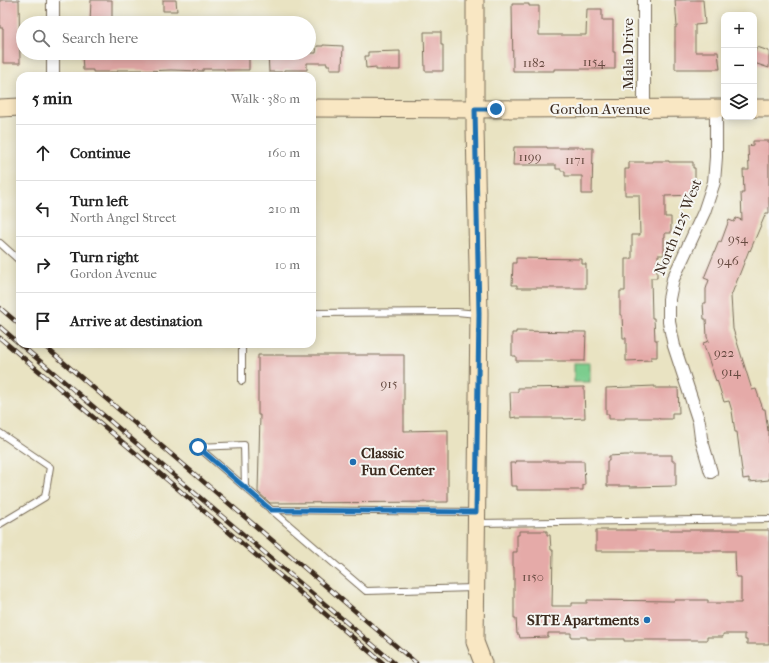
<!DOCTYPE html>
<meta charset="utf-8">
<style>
body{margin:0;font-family:"IM FELL French Canon",serif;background:#f2f2f2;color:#222}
.controls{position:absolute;right:12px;top:12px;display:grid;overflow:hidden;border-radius:8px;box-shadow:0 2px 10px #0003}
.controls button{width:36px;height:36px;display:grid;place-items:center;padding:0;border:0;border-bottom:1px solid #e0e0e0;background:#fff;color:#222;font:20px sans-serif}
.stop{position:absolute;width:12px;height:12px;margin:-9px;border:3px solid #1f6fb2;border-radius:50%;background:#fff}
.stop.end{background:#1f6fb2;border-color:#fff;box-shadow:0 1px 4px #0008}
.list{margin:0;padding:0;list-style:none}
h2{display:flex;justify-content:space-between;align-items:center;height:52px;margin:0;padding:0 16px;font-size:17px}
h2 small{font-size:13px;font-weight:400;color:#767676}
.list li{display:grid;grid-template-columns:26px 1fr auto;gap:12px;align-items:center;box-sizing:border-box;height:56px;padding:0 16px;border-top:1px solid #e0e0e0}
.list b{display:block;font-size:15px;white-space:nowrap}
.list p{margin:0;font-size:13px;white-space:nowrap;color:#767676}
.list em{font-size:13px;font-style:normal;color:#767676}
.icon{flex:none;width:22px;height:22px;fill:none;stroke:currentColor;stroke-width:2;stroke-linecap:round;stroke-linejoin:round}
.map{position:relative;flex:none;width:769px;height:663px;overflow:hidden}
.search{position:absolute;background:#fff;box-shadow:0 2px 10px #0003;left:16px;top:16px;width:300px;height:44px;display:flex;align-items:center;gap:10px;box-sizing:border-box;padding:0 14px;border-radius:22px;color:#767676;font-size:15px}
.panel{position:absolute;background:#fff;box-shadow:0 2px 10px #0003;left:16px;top:72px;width:300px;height:276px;border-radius:12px}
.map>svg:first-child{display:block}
.green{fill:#7bcd8e;stroke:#5b7c56}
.building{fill:#e5aaa8}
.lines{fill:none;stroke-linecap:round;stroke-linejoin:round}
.lane-casing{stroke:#786b57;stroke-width:8}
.street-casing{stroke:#786b57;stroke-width:14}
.secondary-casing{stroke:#786b57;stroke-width:19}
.lane{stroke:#fff;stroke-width:6}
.street{stroke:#fff;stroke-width:12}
.secondary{stroke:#f9e7c3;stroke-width:17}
.rail-casing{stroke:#3b2a1e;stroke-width:4.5}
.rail{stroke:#f6f6f2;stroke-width:3;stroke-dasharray:9;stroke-linecap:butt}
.route{stroke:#1f6fb2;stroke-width:5}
.poi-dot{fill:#1f6fb2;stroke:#f6f6f2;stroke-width:1.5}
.labels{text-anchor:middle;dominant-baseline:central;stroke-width:4;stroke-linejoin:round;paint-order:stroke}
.number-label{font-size:13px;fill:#664a40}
.street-label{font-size:15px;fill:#3b2a1e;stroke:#f6f6f2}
.poi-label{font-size:15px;font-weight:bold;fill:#3b2a1e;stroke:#f6f6f2;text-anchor:start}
</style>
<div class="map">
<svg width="769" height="663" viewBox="0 0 769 663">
<rect width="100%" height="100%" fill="#f6f6f2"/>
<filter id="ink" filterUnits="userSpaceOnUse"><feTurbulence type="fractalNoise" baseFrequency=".025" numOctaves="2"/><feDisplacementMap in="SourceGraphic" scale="8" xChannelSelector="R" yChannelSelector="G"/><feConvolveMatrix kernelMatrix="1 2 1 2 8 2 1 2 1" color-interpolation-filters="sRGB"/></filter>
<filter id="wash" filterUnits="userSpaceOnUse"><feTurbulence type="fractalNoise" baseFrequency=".012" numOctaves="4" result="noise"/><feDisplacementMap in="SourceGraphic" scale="16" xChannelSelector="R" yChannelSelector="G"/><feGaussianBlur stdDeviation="0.9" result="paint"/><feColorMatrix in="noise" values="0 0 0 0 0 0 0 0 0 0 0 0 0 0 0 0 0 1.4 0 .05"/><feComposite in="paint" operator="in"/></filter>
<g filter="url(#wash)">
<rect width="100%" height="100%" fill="#e9e3c2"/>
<rect class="green" x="574" y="363" width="16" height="19"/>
<g id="blocks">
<g class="building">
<path d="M 0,0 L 19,0 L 20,63 L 3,63 L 3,28 L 0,28 Z"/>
<path d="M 91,0 L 112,0 L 112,23 L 90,23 Z"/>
<path d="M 163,0 L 176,0 L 177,11 L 163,11 Z"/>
<path d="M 675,0 L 703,0 L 705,24 L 695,25 L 695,52 L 718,52 L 720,69 L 675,69 L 675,27 L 677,27 Z"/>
<path d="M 512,4 L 529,4 L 529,6 L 539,6 L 539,35 L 586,35 L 587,9 L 602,9 L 602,20 L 613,20 L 613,52 L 615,52 L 615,69 L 554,69 L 554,71 L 513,71 Z"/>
<path d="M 424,32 L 441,32 L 441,45 L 443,45 L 443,71 L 425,71 Z"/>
<path d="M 323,45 L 343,46 L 342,69 L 330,69 L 330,65 L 327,65 L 327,63 L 307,63 L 307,70 L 284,70 L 284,72 L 269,72 L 268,53 L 316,53 L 317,46 L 323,46 Z"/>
<path d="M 757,47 L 769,51 L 769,68 L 754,63 L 754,55 Z"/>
<path d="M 400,51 L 400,70 L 376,70 L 376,67 L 366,68 L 365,56 L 368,56 L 368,52 Z"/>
<path d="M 94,53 L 249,53 L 249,70 L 224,70 L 224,69 L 203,69 L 203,71 L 171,70 L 144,71 L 144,70 L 118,70 L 118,72 L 93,72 L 93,70 L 83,70 L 82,55 L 94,55 Z"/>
<path d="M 753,141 L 769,141 L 769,213 L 766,213 L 750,251 L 749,250 L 731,296 L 733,329 L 752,390 L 756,389 L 763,409 L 765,409 L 768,431 L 769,430 L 769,480 L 749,482 L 749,478 L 743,479 L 737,432 L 735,432 L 732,411 L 729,401 L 724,402 L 717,380 L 716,381 L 703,343 L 709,341 L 707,337 L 706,319 L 704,319 L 703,303 L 706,303 L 706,289 L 709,280 L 704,278 L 719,241 L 721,242 L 729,220 L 734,222 L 736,218 L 742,220 L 741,193 L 744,193 L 743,170 L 749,170 L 748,146 L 753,145 Z"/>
<path d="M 514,147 L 547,147 L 547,148 L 567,148 L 567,147 L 583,147 L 583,148 L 593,148 L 592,194 L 582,194 L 582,176 L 565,176 L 565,171 L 561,171 L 561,169 L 556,169 L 556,165 L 513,165 Z"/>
<path d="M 653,161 L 669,161 L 669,162 L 693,162 L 693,168 L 695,168 L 695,195 L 665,196 L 665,217 L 671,217 L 671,233 L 665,233 L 665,237 L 664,237 L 664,255 L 658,255 L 658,260 L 657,260 L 657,278 L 651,278 L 652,318 L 654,318 L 655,340 L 657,340 L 657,357 L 651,357 L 651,360 L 626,361 L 626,338 L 623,338 L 622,315 L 620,315 L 620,291 L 625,291 L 625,259 L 632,259 L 632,235 L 640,235 L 639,195 L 625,195 L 625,169 L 629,169 L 629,162 L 653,162 Z"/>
<path d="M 516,258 L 582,259 L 582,264 L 586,264 L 586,288 L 517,288 L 517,285 L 512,285 L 513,263 L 516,263 Z"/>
<path d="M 516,331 L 586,332 L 585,361 L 516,361 L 516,356 L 512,356 L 512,333 L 516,333 Z"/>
<path d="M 258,355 L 404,355 L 404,431 L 448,430 L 448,502 L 270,503 L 258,492 L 260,415 L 258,415 Z"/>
<path d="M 655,386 L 655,388 L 678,388 L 679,413 L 672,413 L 672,419 L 659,419 L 659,418 L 625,418 L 625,419 L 609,419 L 609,414 L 606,414 L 606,388 Z"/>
<path d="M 584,387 L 585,418 L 564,419 L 564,418 L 516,418 L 516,417 L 511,418 L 510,392 L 518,392 L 518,388 Z"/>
<path d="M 625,455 L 672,455 L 672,461 L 676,461 L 676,486 L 630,487 L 630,486 L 607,486 L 607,461 L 609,461 L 609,456 Z"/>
<path d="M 515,461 L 584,461 L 585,485 L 583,485 L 583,490 L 517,490 L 517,486 L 511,486 L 510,463 L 516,463 Z"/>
<path d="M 596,530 L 769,530 L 769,644 L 747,644 L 747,640 L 745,640 L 745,634 L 723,634 L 723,637 L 707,637 L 707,640 L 634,640 L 634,641 L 624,641 L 624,639 L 587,639 L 587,637 L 571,637 L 571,633 L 548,633 L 548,637 L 520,638 L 519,634 L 517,634 L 516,618 L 514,618 L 514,567 L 513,567 L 513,552 L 517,552 L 517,535 L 519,535 L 519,531 L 547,531 L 547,535 L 550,535 L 551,550 L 553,550 L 552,606 L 572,606 L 572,603 L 587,603 L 587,600 L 674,601 L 674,600 L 708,600 L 708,603 L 741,603 L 741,577 L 736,577 L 735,551 L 596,551 Z"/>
</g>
</g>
</g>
<g filter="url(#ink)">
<use href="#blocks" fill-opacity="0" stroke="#786b57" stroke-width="1"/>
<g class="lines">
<g class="lane-casing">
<g id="lane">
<path d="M 0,243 L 20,261"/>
<path d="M 312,313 L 457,312 L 477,314"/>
<path d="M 242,344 L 242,381"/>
<path d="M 0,433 L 50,467 L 45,497 L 0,524"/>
<path d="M 245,487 L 244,445 L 198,447 L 366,591 L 474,588"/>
<path d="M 271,510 L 475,512"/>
<path d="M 478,523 L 769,519"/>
</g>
</g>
<g class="street-casing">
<g id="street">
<path d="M 53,23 L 53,0"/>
<path d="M 53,76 L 53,53"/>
<path d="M 644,108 L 644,0"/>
<path d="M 711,472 L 701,438 L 699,422 L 674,346 L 669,322 L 669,299 L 673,279 L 704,212 L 714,182 L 716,157 L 716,108"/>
</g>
</g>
<g class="secondary-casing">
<g id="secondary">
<path d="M 475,0 L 475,128 L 479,314 L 475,642 L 483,663"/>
<path d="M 0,108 L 20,107"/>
<path d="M 312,108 L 475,109 L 724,108"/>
<path d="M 754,108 L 769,108"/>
</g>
</g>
<use href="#lane" class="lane"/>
<use href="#street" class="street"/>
<use href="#secondary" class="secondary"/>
<g class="rail-casing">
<g id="rail">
<path d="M 0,308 L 20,325"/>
<path d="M 0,327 L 394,663"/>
<path d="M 0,338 L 383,663"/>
<path d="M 42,344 L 416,663"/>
</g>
</g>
<use href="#rail" class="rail"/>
</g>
</g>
<g class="lines" filter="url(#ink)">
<path class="route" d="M 198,447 L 271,510 L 476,512 L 479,314 L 475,109 L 496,109"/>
</g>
<g class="poi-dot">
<circle cx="353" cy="462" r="4"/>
<circle cx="647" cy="620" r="4"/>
</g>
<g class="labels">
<g class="number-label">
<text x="594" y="61">1154</text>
<text x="534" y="62">1182</text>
<text x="530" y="156">1199</text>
<text x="575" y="159">1171</text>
<text x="738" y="238">954</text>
<text x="728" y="260">946</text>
<text x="724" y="352">922</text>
<text x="731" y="371">914</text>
<text x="389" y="383">915</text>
<text x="533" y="576">1150</text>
</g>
<g class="street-label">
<text transform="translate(628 54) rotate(-90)">Mala Drive</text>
<text x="600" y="109">Gordon Avenue</text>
<text transform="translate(678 227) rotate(-68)">North 1125 West</text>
</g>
<g class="poi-label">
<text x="361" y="453">Classic<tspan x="361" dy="17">Fun Center</tspan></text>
<text x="639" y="620" text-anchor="end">SITE Apartments</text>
</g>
</g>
</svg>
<div class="controls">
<button>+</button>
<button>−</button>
<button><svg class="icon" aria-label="layers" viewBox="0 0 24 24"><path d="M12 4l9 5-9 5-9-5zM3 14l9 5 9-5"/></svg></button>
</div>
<div class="stop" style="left:198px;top:447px"></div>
<div class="stop end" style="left:496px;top:109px"></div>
<div class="search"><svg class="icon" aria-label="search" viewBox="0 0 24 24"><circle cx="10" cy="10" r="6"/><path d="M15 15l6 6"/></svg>Search here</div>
<section class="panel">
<h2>5 min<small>Walk · 380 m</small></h2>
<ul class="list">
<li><svg class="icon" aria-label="ahead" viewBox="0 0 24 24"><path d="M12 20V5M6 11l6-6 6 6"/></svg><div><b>Continue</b></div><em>160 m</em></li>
<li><svg class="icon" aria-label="left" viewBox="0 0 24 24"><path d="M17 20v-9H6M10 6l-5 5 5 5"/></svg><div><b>Turn left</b><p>North Angel Street</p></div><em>210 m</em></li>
<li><svg class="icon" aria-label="right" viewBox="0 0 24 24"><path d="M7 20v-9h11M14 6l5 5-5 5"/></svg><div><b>Turn right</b><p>Gordon Avenue</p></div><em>10 m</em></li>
<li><svg class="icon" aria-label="arrive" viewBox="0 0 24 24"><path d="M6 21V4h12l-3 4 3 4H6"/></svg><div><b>Arrive at destination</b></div></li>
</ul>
</section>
</div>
